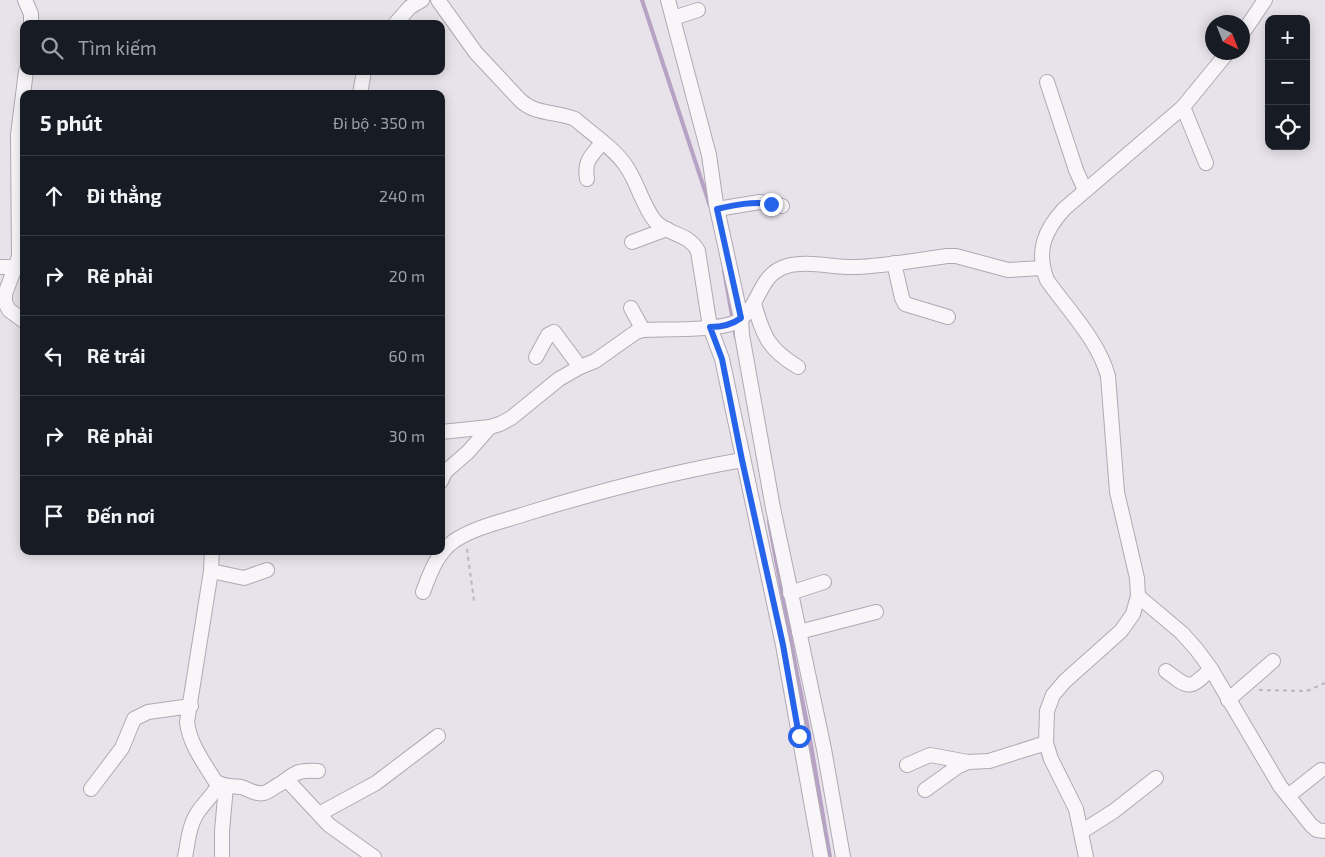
<!DOCTYPE html>
<html lang="vi">
<meta charset="utf-8">
<style>
body{margin:0;font-family:"Exo 2",sans-serif;background:#20242c;color:#f1f3f6}
.controls{position:absolute;right:15px;top:15px;display:grid;overflow:hidden;border-radius:10px;box-shadow:0 2px 12px #0003}
.controls button{width:45px;height:45px;display:grid;place-items:center;padding:0;border:0;border-bottom:1px solid #363941;background:#171b24;color:#f1f3f6;font:25px sans-serif}
.compass{position:absolute;left:1205px;top:15px;width:45px;height:45px;border-radius:50%;background:#171b24;box-shadow:0 2px 12px #0003;rotate:137deg}
.stop{position:absolute;width:15px;height:15px;margin:-11px;border:4px solid #2563eb;border-radius:50%;background:#fff}
.stop.end{background:#2563eb;border-color:#fff;box-shadow:0 1px 5px #0008}
.list{margin:0;padding:0;list-style:none}
h2{display:flex;justify-content:space-between;align-items:center;height:65px;margin:0;padding:0 20px;font-size:21px}
h2 small{font-size:16px;font-weight:400;color:#9ea1a6}
.list li{display:grid;grid-template-columns:32px 1fr auto;gap:15px;align-items:center;box-sizing:border-box;height:80px;padding:0 20px;border-top:1px solid #363941}
.list b{display:block;font-size:19px;white-space:nowrap}
.list em{font-size:16px;font-style:normal;color:#9ea1a6}
.icon{flex:none;width:28px;height:28px;fill:none;stroke:currentColor;stroke-width:2;stroke-linecap:round;stroke-linejoin:round}
.map{position:relative;flex:none;width:1325px;height:857px;overflow:hidden}
.search{position:absolute;background:#171b24;box-shadow:0 2px 12px #0003;left:20px;top:20px;width:425px;height:55px;display:flex;align-items:center;gap:12px;box-sizing:border-box;padding:0 18px;border-radius:10px;color:#9ea1a6;font-size:19px}
.panel{position:absolute;background:#171b24;box-shadow:0 2px 12px #0003;left:20px;top:90px;width:425px;height:465px;border-radius:10px}
.map>svg:first-child{display:block}
.lines{fill:none;stroke-linecap:round;stroke-linejoin:round}
.stream{stroke:#b7a2c6;stroke-width:4}
.minor-casing{stroke:#b0a9b4;stroke-width:16}
.path{stroke:#bbb6bd;stroke-width:2;stroke-dasharray:4 4;stroke-linecap:butt}
.minor{stroke:#f8f6f8;stroke-width:14}
.route{stroke:#2563eb;stroke-width:6}
</style>
<div class="map">
<svg width="1325" height="857" viewBox="0 0 1325 857">
<rect width="100%" height="100%" fill="#e8e3ea"/>
<g class="lines">
<g class="stream">
<path d="M 642,0 L 710,206"/>
<path d="M 724,271 L 736,338"/>
<path d="M 769,522 L 797,674 L 809,733 L 830,857"/>
</g>
<g class="minor-casing">
<g id="minor">
<path d="M 25,0 L 31,14 L 31,24"/>
<path d="M 438,0 L 476,53 L 520,100 C 535,115 556,111 575,119 C 591,133 615,149 626,166 C 638,183 642,205 655,221 C 667,235 689,233 698,251 L 710,327 L 722,359 L 783,645 L 821,857"/>
<path d="M 668,0 L 709,155 L 716,204 L 741,318 L 742,335 L 773,508 L 824,749 L 843,857"/>
<path d="M 673,18 L 698,10"/>
<path d="M 395,24 L 410,7 L 422,0"/>
<path d="M 1242,34 L 1265,0"/>
<path d="M 1047,82 L 1076,170 L 1085,190"/>
<path d="M 360,94 L 364,71"/>
<path d="M 1183,107 L 1206,163"/>
<path d="M 587,179 C 584,161 591,156 602,143"/>
<path d="M 717,209 L 760,202 L 782,206"/>
<path d="M 632,242 L 667,229"/>
<path d="M 894,263 L 902,298 L 905,304 L 948,317"/>
<path d="M 0,267 L 16,267"/>
<path d="M 754,304 C 764,337 768,349 798,367"/>
<path d="M 631,308 L 643,330"/>
<path d="M 24,321 L 9,310 L 5,302 L 5,294 L 19,257 L 18,135 L 26,71"/>
<path d="M 536,357 L 548,335 L 554,332 L 580,367"/>
<path d="M 441,432 L 490,427 L 500,424 L 511,418 L 559,379 L 580,367 L 595,361 L 636,332 L 643,330 C 665,329 721,331 738,321 C 761,306 758,274 787,266 C 807,260 835,268 856,267 C 886,266 917,260 947,256 L 956,256 L 1008,270 L 1043,268"/>
<path d="M 441,481 L 445,472 L 468,452 L 490,427"/>
<path d="M 212,551 L 211,571 L 187,722 C 190,745 203,761 215,781 C 223,787 232,786 241,787 C 249,789 255,795 264,793 C 273,790 279,782 288,781 L 329,825 L 374,857"/>
<path d="M 211,571 L 244,578 L 267,570"/>
<path d="M 423,592 C 430,573 437,553 454,541 C 475,527 501,522 525,514 C 596,492 669,473 742,460"/>
<path d="M 790,593 L 824,582"/>
<path d="M 1138,596 L 1182,633 L 1197,650 L 1211,669 L 1280,786 L 1311,825 L 1317,830 L 1325,831"/>
<path d="M 799,632 L 876,612"/>
<path d="M 1166,671 C 1190,689 1189,690 1211,669"/>
<path d="M 1228,700 L 1273,661"/>
<path d="M 907,765 L 930,755 L 968,762"/>
<path d="M 283,782 C 297,771 301,770 318,771"/>
<path d="M 91,789 L 122,748 L 134,719 L 148,712 L 191,706"/>
<path d="M 925,790 L 957,767 L 968,762 L 989,761 L 1046,743"/>
<path d="M 1288,796 L 1321,770"/>
<path d="M 319,814 L 376,783 L 438,736"/>
<path d="M 1081,832 L 1114,811 L 1156,778"/>
<path d="M 185,857 C 188,842 189,825 198,812 C 205,802 213,795 219,784"/>
<path d="M 222,857 L 222,831 L 226,786"/>
<path d="M 1086,857 L 1076,809 L 1051,759 L 1046,743 L 1047,711 L 1053,695 L 1065,681 L 1121,631 L 1133,614 L 1138,596 L 1137,578 L 1117,492 L 1108,376 C 1098,340 1068,310 1047,280 C 1036,251 1044,231 1064,209 L 1183,107 L 1228,52"/>
</g>
</g>
<g class="path">
<path d="M 467,549 L 474,601"/>
<path d="M 1259,690 L 1307,691 L 1325,683"/>
</g>
<use href="#minor" class="minor"/>
</g>
<g class="lines">
<path class="route" d="M 771,204 C 753,201 735,205 717,209 L 741,318 C 733,324 721,327 710,327 L 722,359 L 742,460 L 783,645 L 799,736"/>
</g>
</svg>
<div class="controls">
<button>+</button>
<button>−</button>
<button><svg class="icon" aria-label="locate" viewBox="0 0 24 24"><circle cx="12" cy="12" r="6"/><path d="M12 2v4M12 18v4M2 12h4M18 12h4"/></svg></button>
</div>
<svg class="compass" viewBox="-18 -18 36 36"><path d="M0-13l5 13h-10z" fill="#e53935"/><path d="M0 13l5-13h-10z" fill="#9ea1a6"/></svg>
<div class="stop" style="left:799px;top:736px"></div>
<div class="stop end" style="left:771px;top:204px"></div>
<div class="search"><svg class="icon" aria-label="search" viewBox="0 0 24 24"><circle cx="10" cy="10" r="6"/><path d="M15 15l6 6"/></svg>Tìm kiếm</div>
<section class="panel">
<h2>5 phút<small>Đi bộ · 350 m</small></h2>
<ul class="list">
<li><svg class="icon" aria-label="ahead" viewBox="0 0 24 24"><path d="M12 20V5M6 11l6-6 6 6"/></svg><div><b>Đi thẳng</b></div><em>240 m</em></li>
<li><svg class="icon" aria-label="right" viewBox="0 0 24 24"><path d="M7 20v-9h11M14 6l5 5-5 5"/></svg><div><b>Rẽ phải</b></div><em>20 m</em></li>
<li><svg class="icon" aria-label="left" viewBox="0 0 24 24"><path d="M17 20v-9H6M10 6l-5 5 5 5"/></svg><div><b>Rẽ trái</b></div><em>60 m</em></li>
<li><svg class="icon" aria-label="right" viewBox="0 0 24 24"><path d="M7 20v-9h11M14 6l5 5-5 5"/></svg><div><b>Rẽ phải</b></div><em>30 m</em></li>
<li><svg class="icon" aria-label="arrive" viewBox="0 0 24 24"><path d="M6 21V4h12l-3 4 3 4H6"/></svg><div><b>Đến nơi</b></div></li>
</ul>
</section>
</div>
